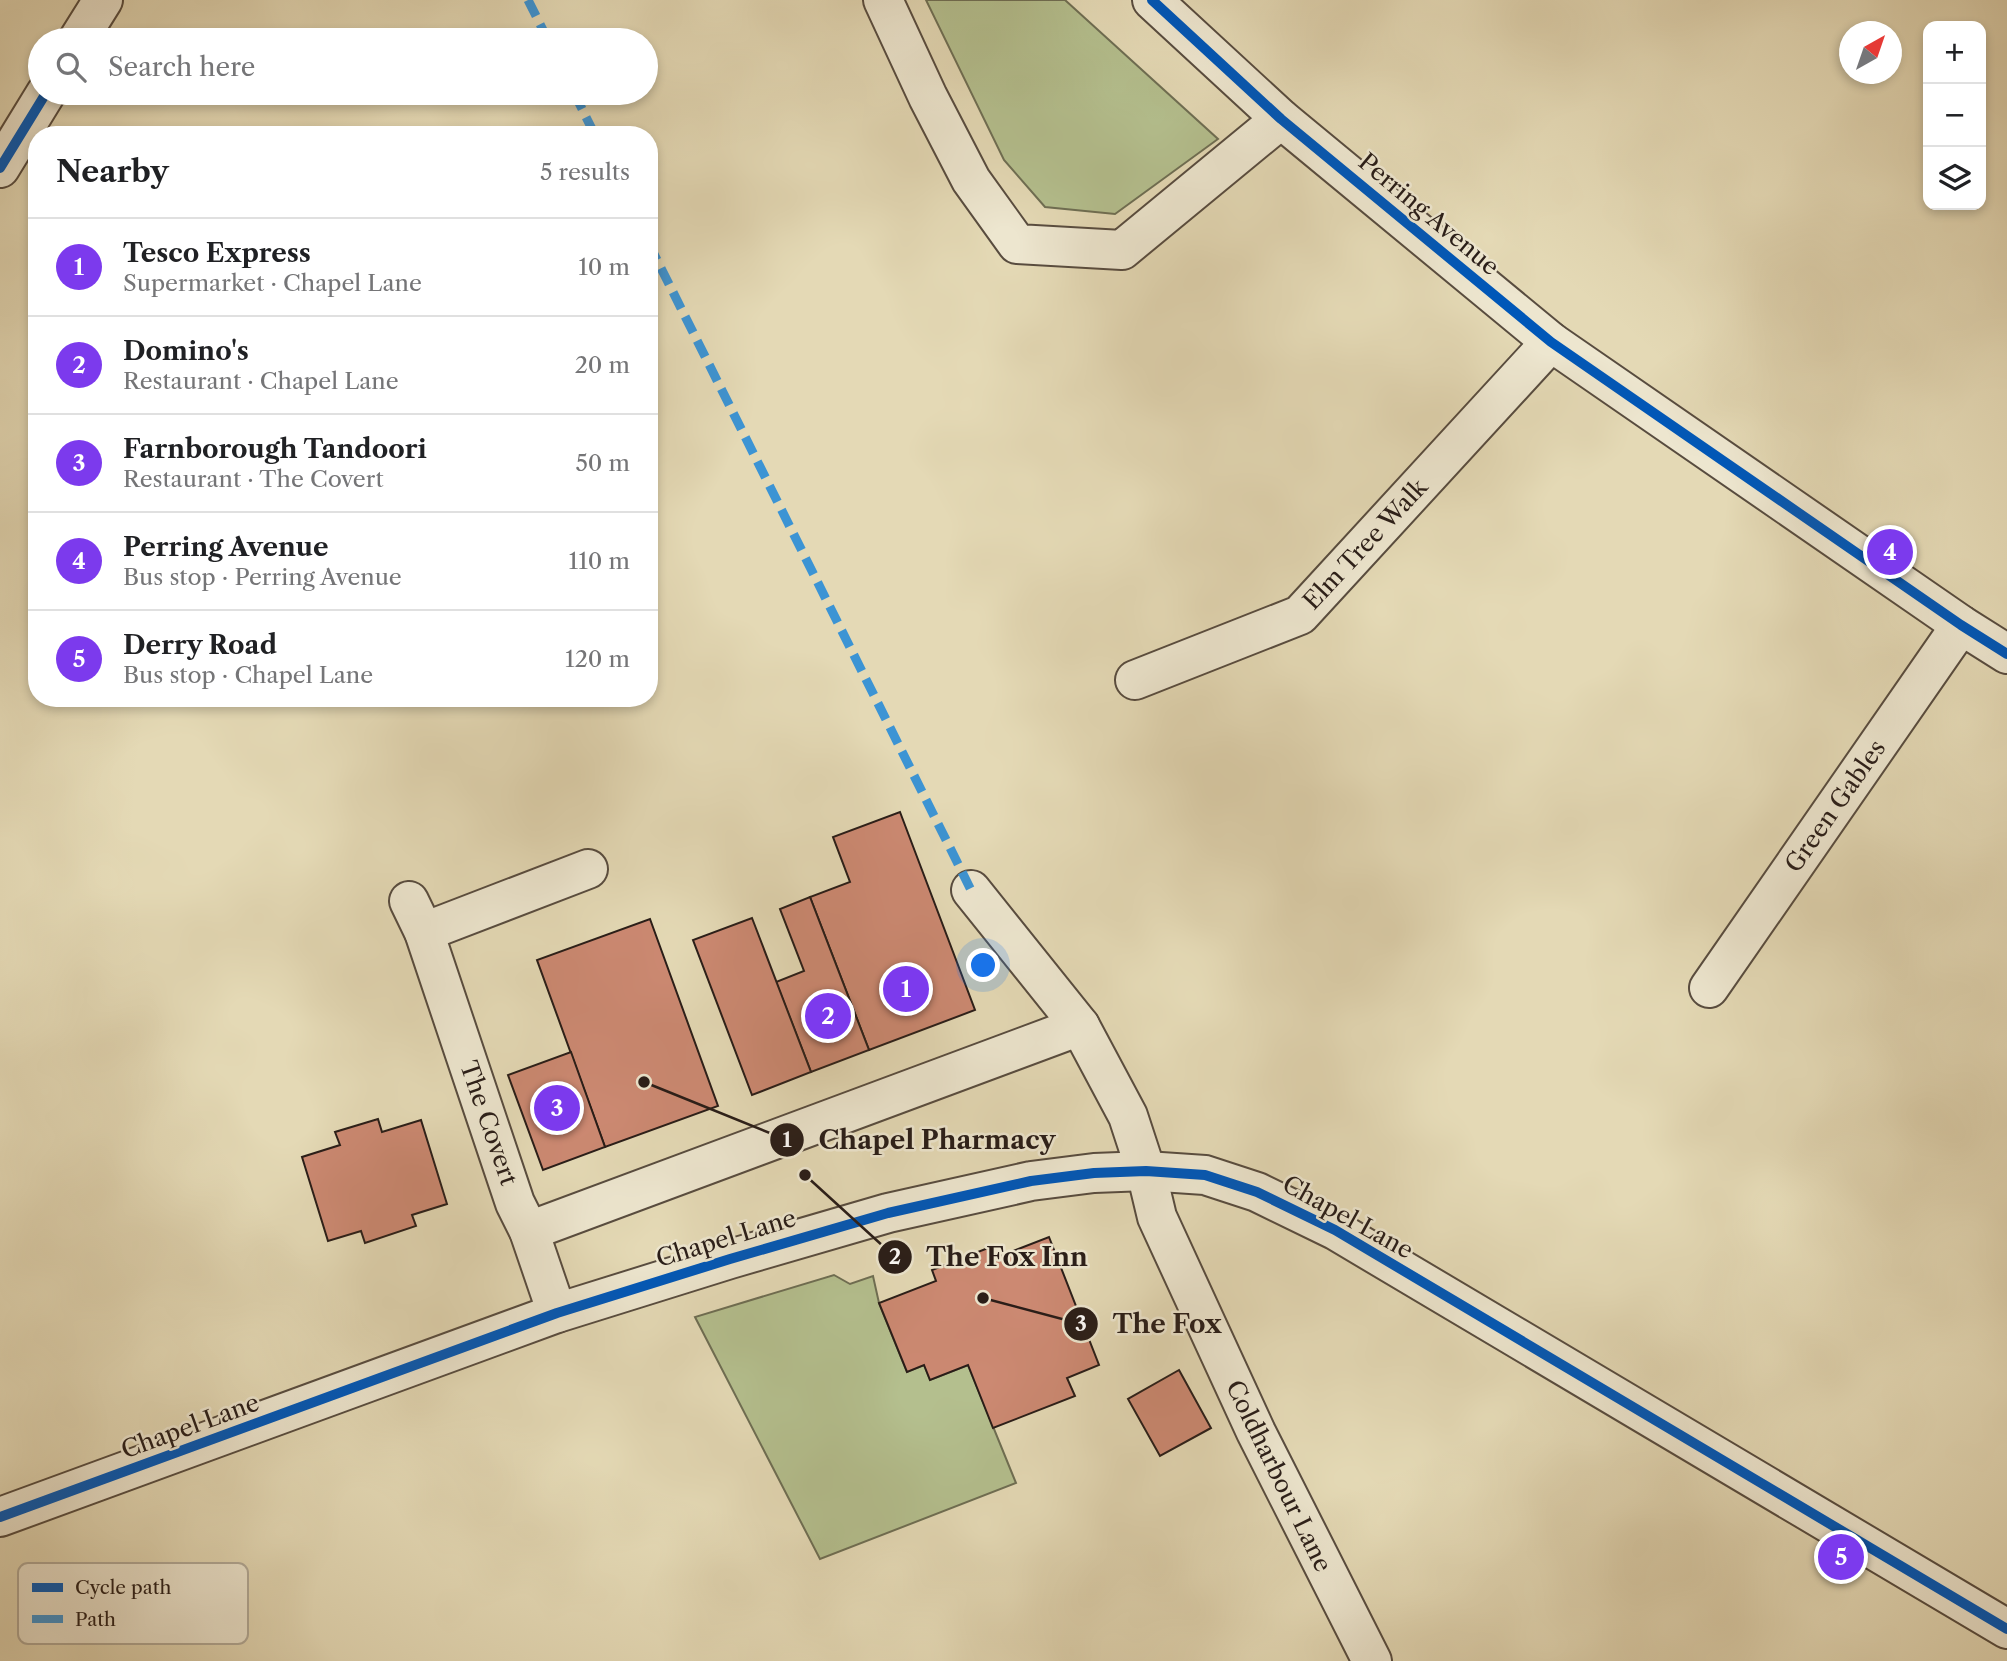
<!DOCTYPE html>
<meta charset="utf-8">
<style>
body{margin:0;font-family:"Libre Caslon Text",serif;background:#f6f6f6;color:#202124}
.controls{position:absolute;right:21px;top:21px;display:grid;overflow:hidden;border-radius:14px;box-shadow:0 4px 10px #0003}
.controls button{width:63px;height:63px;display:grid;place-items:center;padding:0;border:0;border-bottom:2px solid #e0e0e0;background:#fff;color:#202124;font:35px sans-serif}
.compass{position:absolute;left:1839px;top:21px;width:63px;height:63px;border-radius:50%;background:#fff;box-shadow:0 4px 10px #0003;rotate:40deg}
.you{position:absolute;left:984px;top:966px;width:24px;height:24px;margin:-18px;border:5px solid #fff;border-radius:50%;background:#1a73e8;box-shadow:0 0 0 10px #1a73e833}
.badge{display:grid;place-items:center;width:46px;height:46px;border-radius:50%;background:#7c3aed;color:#fff;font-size:23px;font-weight:700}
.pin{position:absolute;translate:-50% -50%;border:4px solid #fff;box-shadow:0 2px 7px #0006}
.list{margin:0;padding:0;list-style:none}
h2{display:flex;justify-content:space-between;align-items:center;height:91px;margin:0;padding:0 28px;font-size:30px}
h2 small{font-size:23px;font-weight:400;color:#757577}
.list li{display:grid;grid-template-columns:46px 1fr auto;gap:21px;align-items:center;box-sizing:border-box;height:98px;padding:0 28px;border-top:2px solid #e0e0e0}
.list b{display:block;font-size:26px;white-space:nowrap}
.list p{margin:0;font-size:23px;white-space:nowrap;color:#757577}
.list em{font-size:23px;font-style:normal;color:#757577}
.icon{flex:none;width:38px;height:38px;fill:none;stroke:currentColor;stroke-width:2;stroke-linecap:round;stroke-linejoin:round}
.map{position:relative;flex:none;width:2007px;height:1661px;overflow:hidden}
.search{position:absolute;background:#fff;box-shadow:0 4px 10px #0003;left:28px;top:28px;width:630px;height:77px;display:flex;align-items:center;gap:18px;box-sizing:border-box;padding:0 24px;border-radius:38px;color:#757577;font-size:26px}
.panel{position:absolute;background:#fff;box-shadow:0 4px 10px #0003;left:28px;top:126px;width:630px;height:581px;border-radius:28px}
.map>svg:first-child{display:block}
.green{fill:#b4bf8e;stroke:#6e6e53;stroke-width:2}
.building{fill:#cc8972;stroke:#291d18;stroke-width:2}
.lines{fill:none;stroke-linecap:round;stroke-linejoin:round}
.minor-casing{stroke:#584c3f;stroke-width:42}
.minor{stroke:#ede6cf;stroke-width:38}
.quiet{stroke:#3c94d4;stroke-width:9;stroke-dasharray:18 9;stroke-linecap:butt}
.cycleway-casing{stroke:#ede6cf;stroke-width:15}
.cycleway{stroke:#0057b8;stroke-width:10}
.labels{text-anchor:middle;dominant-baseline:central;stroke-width:5;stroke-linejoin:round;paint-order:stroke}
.street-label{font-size:24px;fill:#291d18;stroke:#ede6cf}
.key{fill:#ede6cf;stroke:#b2aa98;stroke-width:2}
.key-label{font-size:19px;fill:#291d18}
.leader{fill:none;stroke:#291d18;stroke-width:2.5}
.callout-dot{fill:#291d18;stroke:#ede6cf;stroke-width:2.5}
.mark-label{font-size:21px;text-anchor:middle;font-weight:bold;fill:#fff}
.callout-label{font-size:26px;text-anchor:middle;font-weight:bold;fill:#291d18;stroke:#ede6cf;stroke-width:5;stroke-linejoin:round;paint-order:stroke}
</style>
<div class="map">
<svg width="2007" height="1661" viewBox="0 0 2007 1661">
<rect width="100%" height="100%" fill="#e4d9b5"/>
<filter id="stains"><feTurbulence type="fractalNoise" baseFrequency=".00286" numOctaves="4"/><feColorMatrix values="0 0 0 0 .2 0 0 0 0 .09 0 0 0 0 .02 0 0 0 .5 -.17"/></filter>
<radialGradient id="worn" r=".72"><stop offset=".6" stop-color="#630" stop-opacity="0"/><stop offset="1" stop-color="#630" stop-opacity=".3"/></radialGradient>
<g class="green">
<path d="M 926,0 L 1065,0 L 1218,139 L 1115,214 L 1045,207 L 1004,160 Z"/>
<path d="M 834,1275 L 850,1284 L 873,1276 L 879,1303 L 907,1372 L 924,1365 L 930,1380 L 968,1365 L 1016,1483 L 820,1559 L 695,1317 Z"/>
</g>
<g class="building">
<path d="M 900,812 L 975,1010 L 869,1050 L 810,897 L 850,882 L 833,837 Z"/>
<path d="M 810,897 L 869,1050 L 811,1072 L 776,982 L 804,971 L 780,909 Z"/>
<path d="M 752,918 L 811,1072 L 752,1095 L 693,940 Z"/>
<path d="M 650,919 L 718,1106 L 605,1147 L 537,960 Z"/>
<path d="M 571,1052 L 605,1147 L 543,1170 L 508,1075 Z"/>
<path d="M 378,1119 L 382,1132 L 421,1120 L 447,1204 L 412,1215 L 416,1226 L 365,1243 L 361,1231 L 328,1241 L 302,1157 L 340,1145 L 335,1132 Z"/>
<path d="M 1049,1237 L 1099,1365 L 1067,1378 L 1075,1396 L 993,1428 L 968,1365 L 930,1380 L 924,1365 L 907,1372 L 879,1303 L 936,1281 L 932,1270 L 993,1246 L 998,1257 Z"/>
<path d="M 1179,1370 L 1211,1428 L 1160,1456 L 1128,1399 Z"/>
</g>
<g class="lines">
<g class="minor-casing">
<g id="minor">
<path d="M 883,0 L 928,97 L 971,180 L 1017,244 L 1122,250 L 1281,119"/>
<path d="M 1152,0 L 1281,119 L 1551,342 L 1961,625 L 2007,654"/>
<path d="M 78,40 L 103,0"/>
<path d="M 0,168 L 46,93"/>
<path d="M 1135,680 L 1300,615 L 1551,342"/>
<path d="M 971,890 L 1080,1026 L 1128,1116 L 1146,1171 L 1157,1217 L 1256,1432 L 1372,1661"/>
<path d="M 409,901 L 424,932 L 515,1203 L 529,1231 L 557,1313"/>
<path d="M 424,932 L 588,869"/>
<path d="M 1709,988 L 1961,625"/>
<path d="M 529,1231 L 1080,1026"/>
<path d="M 0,1517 L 557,1313 L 730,1259 L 888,1213 L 1031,1181 L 1094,1173 L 1146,1171 L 1205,1175 L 1257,1192 L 1335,1230 L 2007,1629"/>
</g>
</g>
<use href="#minor" class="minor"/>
<g class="quiet">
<path d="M 528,0 L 548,40"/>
<path d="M 574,93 L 595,135"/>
<path d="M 649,244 L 971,890"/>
</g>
<g class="cycleway-casing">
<g id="cycleway">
<path d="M 1152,0 L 1281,119 L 1551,342 L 1961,625 L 2007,654"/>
<path d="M 0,168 L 46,93"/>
<path d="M 0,1517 L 557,1313 L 730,1259 L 888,1213 L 1031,1181 L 1094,1173 L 1146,1171 L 1205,1175 L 1257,1192 L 1335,1230 L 2007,1629"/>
</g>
</g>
<use href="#cycleway" class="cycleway"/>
</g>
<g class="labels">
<g class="street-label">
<text transform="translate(1429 214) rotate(40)">Perring Avenue</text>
<text transform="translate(1365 544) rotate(-47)">Elm Tree Walk</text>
<text transform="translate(1835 806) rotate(-55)">Green Gables</text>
<text transform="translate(489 1123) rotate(71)">The Covert</text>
<text transform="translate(1348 1217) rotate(29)">Chapel Lane</text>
<text transform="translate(726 1238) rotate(-17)">Chapel Lane</text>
<text transform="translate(190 1426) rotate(-20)">Chapel Lane</text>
<text transform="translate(1279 1476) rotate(64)">Coldharbour Lane</text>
</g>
</g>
<rect x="18" y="1563" width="230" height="81" rx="10" class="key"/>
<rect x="32" y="1583" width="31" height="9" fill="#0057b8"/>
<rect x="32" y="1615" width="31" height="8" fill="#3c94d4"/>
<g class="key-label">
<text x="75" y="1594">Cycle path</text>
<text x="75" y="1626">Path</text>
</g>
<path class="leader" d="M644 1082L787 1140M805 1175L895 1257M983 1298L1081 1324"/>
<g class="callout-dot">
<circle cx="644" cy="1082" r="7"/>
<circle cx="805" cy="1175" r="7"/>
<circle cx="983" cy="1298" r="7"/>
<circle cx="787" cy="1140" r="18"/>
<circle cx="895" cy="1257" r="18"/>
<circle cx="1081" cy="1324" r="18"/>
</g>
<g class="mark-label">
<text x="787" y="1147">1</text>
<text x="895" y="1264">2</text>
<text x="1081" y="1331">3</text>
</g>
<g class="callout-label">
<text x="937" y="1149">Chapel Pharmacy</text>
<text x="1007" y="1266">The Fox Inn</text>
<text x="1167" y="1333">The Fox</text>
</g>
<rect width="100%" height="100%" filter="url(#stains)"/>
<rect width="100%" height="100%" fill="url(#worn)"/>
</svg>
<div class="controls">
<button>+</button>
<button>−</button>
<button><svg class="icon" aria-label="layers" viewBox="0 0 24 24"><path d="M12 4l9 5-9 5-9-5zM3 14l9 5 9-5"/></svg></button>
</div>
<svg class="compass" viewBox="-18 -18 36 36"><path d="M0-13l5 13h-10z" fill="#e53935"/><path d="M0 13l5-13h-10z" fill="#757577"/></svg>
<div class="you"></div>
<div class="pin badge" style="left:906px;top:989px">1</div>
<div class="pin badge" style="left:828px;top:1016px">2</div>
<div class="pin badge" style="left:557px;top:1108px">3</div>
<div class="pin badge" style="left:1890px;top:552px">4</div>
<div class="pin badge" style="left:1841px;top:1557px">5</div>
<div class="search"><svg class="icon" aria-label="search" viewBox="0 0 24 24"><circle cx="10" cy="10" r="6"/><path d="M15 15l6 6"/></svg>Search here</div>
<section class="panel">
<h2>Nearby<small>5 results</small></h2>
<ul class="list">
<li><span class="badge">1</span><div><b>Tesco Express</b><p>Supermarket · Chapel Lane</p></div><em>10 m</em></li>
<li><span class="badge">2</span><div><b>Domino's</b><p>Restaurant · Chapel Lane</p></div><em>20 m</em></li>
<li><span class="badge">3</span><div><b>Farnborough Tandoori</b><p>Restaurant · The Covert</p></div><em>50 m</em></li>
<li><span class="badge">4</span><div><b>Perring Avenue</b><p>Bus stop · Perring Avenue</p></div><em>110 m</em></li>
<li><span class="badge">5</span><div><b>Derry Road</b><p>Bus stop · Chapel Lane</p></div><em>120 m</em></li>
</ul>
</section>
</div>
